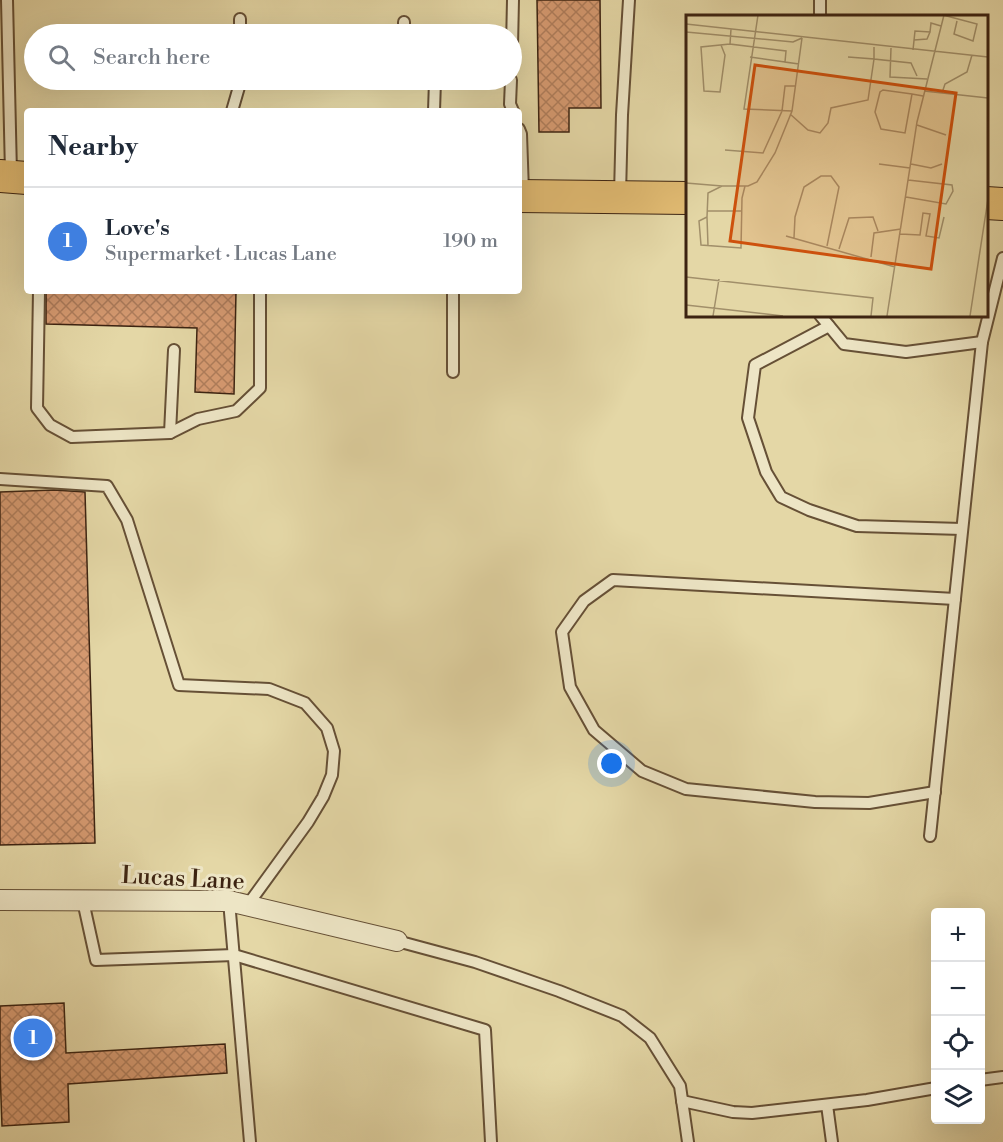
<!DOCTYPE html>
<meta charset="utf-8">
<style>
body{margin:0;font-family:"Libre Bodoni",serif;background:#f2f2f3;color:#1f2937}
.controls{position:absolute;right:18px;bottom:18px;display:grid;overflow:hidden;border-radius:6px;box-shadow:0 6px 24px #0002}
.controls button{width:54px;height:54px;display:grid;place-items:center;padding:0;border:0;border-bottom:2px solid #e0e1e3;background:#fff;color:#1f2937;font:30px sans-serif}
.you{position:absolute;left:612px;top:764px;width:21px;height:21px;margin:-15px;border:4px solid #fff;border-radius:50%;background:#1a73e8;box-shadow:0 0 0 9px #1a73e833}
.badge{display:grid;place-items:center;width:39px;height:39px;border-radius:50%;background:#b45309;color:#fff;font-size:20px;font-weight:700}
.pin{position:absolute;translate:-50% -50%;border:3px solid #fff;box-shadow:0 2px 6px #0006}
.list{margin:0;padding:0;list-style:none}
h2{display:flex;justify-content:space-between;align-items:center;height:78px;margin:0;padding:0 24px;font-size:26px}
h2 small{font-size:20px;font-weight:400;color:#747a83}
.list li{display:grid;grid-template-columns:39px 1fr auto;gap:18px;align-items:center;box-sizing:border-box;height:108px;padding:0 24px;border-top:2px solid #e0e1e3}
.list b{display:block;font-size:22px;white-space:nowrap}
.list p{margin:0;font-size:20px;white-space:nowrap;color:#747a83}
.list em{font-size:20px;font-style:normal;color:#747a83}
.icon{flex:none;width:33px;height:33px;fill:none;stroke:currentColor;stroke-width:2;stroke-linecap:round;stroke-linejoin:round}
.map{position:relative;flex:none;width:1003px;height:1142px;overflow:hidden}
.search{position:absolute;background:#fff;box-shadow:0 6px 24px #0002;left:24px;top:24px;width:498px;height:66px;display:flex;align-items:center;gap:15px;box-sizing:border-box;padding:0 21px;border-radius:33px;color:#747a83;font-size:22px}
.panel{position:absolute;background:#fff;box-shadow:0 6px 24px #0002;left:24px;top:108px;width:498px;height:186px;border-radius:6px}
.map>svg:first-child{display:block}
.building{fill:url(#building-cross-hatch);stroke:#3c2311;stroke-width:1.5}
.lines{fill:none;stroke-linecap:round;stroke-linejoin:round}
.lane-casing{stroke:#665036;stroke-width:14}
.street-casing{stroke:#665036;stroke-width:22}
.primary-casing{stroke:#3c2311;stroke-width:34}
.lane{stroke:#ede5c5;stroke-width:10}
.street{stroke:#ede5c5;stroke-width:20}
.primary{stroke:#e2bc73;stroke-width:32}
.labels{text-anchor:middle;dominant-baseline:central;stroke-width:6;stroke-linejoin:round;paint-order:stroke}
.street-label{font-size:24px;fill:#3c2311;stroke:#ede5c5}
.inset-road{fill:none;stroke:#a18f6a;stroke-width:1.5}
.view{fill:#ce510d;fill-opacity:0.15;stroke:#ce510d;stroke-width:3}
.inset-edge{fill:none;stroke:#3c2311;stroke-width:3}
</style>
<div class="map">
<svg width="1003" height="1142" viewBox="0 0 1003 1142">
<defs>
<pattern id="building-cross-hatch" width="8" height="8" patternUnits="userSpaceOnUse" patternTransform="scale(1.5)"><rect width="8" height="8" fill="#d69a71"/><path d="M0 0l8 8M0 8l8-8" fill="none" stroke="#af7d5b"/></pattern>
</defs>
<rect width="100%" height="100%" fill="#e4d7a6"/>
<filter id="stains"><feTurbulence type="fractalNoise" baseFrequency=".00333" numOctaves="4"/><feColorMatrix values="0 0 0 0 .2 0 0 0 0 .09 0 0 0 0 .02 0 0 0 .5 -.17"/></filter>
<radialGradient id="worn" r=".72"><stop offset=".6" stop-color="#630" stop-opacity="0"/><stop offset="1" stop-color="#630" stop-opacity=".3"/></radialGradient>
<g class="building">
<path d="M 537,0 L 600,0 L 601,108 L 569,108 L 569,132 L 539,132 Z"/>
<path d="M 46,291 L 236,291 L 234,394 L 195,392 L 197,328 L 46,324 Z"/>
<path d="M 54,490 L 85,492 L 95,843 L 0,845 L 0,492 Z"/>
<path d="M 64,1003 L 66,1053 L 225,1044 L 227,1073 L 68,1084 L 69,1122 L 2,1126 L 0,1070 L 0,1006 Z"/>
</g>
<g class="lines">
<g class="lane-casing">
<g id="lane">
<path d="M 7,0 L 11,173"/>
<path d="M 820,16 L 820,0"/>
<path d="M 240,19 L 240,34"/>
<path d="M 404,22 L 404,34"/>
<path d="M 512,46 L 513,0"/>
<path d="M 434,80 L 435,81 L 434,111"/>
<path d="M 511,80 L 510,104 L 513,111"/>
<path d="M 232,111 L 241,80"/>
<path d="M 519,129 L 521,134 L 523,192"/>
<path d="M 620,194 L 622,115 L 629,0"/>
<path d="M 39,291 L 37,408 L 50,425 L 72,437 L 170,433 L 198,419 L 236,411 L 260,388 L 260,291"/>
<path d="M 453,291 L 453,372"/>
<path d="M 820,315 L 844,344 L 906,352 L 982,342"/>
<path d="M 829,326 L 755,365 L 748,418 L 766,472 L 781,497 L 809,510 L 857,526 L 962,529"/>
<path d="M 170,433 L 174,350"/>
<path d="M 0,479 L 107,486 L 127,520 L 179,685 L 269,689 L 305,703 L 327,728 L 334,751 L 332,775 L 323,797 L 308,822 L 247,906"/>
<path d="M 935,792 L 869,803 L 815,802 L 686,789 L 642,771 L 594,730 L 570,687 L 562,632 L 584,601 L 613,580 L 955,599"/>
<path d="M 930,836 L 982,342 L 1003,258"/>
<path d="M 83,901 L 96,960 L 234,955 L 485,1030 L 491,1142"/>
<path d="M 229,901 L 250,1142"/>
<path d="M 397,941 L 475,962 L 559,991 L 622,1016 L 650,1038 L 680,1086 L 688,1142"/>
<path d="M 980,1080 L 1003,1077"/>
<path d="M 682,1101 L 733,1112 L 752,1113 L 867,1100 L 936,1088"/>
<path d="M 827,1105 L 832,1142"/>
</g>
</g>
<g class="street-casing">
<path id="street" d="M 0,900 L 229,901 L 397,941"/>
</g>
<g class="primary-casing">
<g id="primary">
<path d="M 0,176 L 27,178"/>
<path d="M 519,196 L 688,198"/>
<path d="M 986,203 L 1003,204"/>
</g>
</g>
<use href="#lane" class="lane"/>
<use href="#street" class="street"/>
<use href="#primary" class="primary"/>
</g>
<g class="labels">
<g class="street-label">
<text transform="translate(183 879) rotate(3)">Lucas Lane</text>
</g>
</g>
<g transform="translate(686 15)">
<rect width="302" height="302" fill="#e4d7a6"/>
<path class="inset-road" d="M 72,0 L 58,94 L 106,96M 257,0 L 291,9 L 287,26 L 268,19 L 271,6M 0,9 L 302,42M 45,14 L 44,29 L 100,36 L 99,47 L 113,49M 0,17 L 107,27 L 116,23M 228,25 L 241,24 L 244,17M 35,30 L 39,40 L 34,77 L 18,76 L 15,32 L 44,29M 188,32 L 188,44 L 225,48 L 231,61M 205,33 L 204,62 L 241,64M 227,35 L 229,16 L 244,17 L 245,8 L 255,11M 64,42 L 99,47M 238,76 L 302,83M 256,78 L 259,69 L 281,57 L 286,40M 226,79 L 219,118 L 195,114 L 189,97 L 194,77 L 197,75 L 226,79 L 237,81M 104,99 L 122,115 L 134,118 L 142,108 L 145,93 L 182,85 L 188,44 L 162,42M 231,110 L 260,120M 39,135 L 77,138 L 96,96 L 99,71 L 109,71M 193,149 L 224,153M 225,149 L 245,153 L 256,149M 0,168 L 36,171M 59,171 L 56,183 L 55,233 L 15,230 L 13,206 L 21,202 L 22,178 L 36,171 L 62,171 L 71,167 L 89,138 L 106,96 L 116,23M 220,182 L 260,189 L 267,176 L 266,170 L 222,165M 21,196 L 55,196M 21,202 L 22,231M 214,219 L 234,220 L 237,198 L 244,199 L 240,221 L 253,223 L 258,202M 100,221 L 209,252M 108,223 L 109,202 L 118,172 L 135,161 L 145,161 L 153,172 L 141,231M 153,234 L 163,203 L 187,202 L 192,216M 185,242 L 188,218 L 215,214M 0,262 L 187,283 L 185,301M 0,290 L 97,301M 27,301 L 33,264M 201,301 L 231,107 L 258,0M 284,301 L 302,184"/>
<path class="view" d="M 69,50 L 270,78 L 245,254 L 44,226 Z"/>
<rect width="302" height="302" class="inset-edge"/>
</g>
<rect width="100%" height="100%" filter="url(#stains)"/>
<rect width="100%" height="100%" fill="url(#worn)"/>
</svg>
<div class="controls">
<button>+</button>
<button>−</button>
<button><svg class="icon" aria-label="locate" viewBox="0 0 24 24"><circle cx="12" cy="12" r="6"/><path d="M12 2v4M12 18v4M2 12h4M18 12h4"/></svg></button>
<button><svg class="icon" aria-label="layers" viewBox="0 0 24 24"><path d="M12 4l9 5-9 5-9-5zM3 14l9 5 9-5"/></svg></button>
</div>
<div class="you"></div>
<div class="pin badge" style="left:33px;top:1038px;background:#3f7fe0">1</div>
<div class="search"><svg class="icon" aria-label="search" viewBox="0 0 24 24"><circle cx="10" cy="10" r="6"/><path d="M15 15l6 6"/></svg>Search here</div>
<section class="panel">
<h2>Nearby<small></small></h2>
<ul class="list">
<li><span class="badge" style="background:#3f7fe0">1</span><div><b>Love's</b><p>Supermarket · Lucas Lane</p></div><em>190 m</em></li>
</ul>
</section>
</div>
